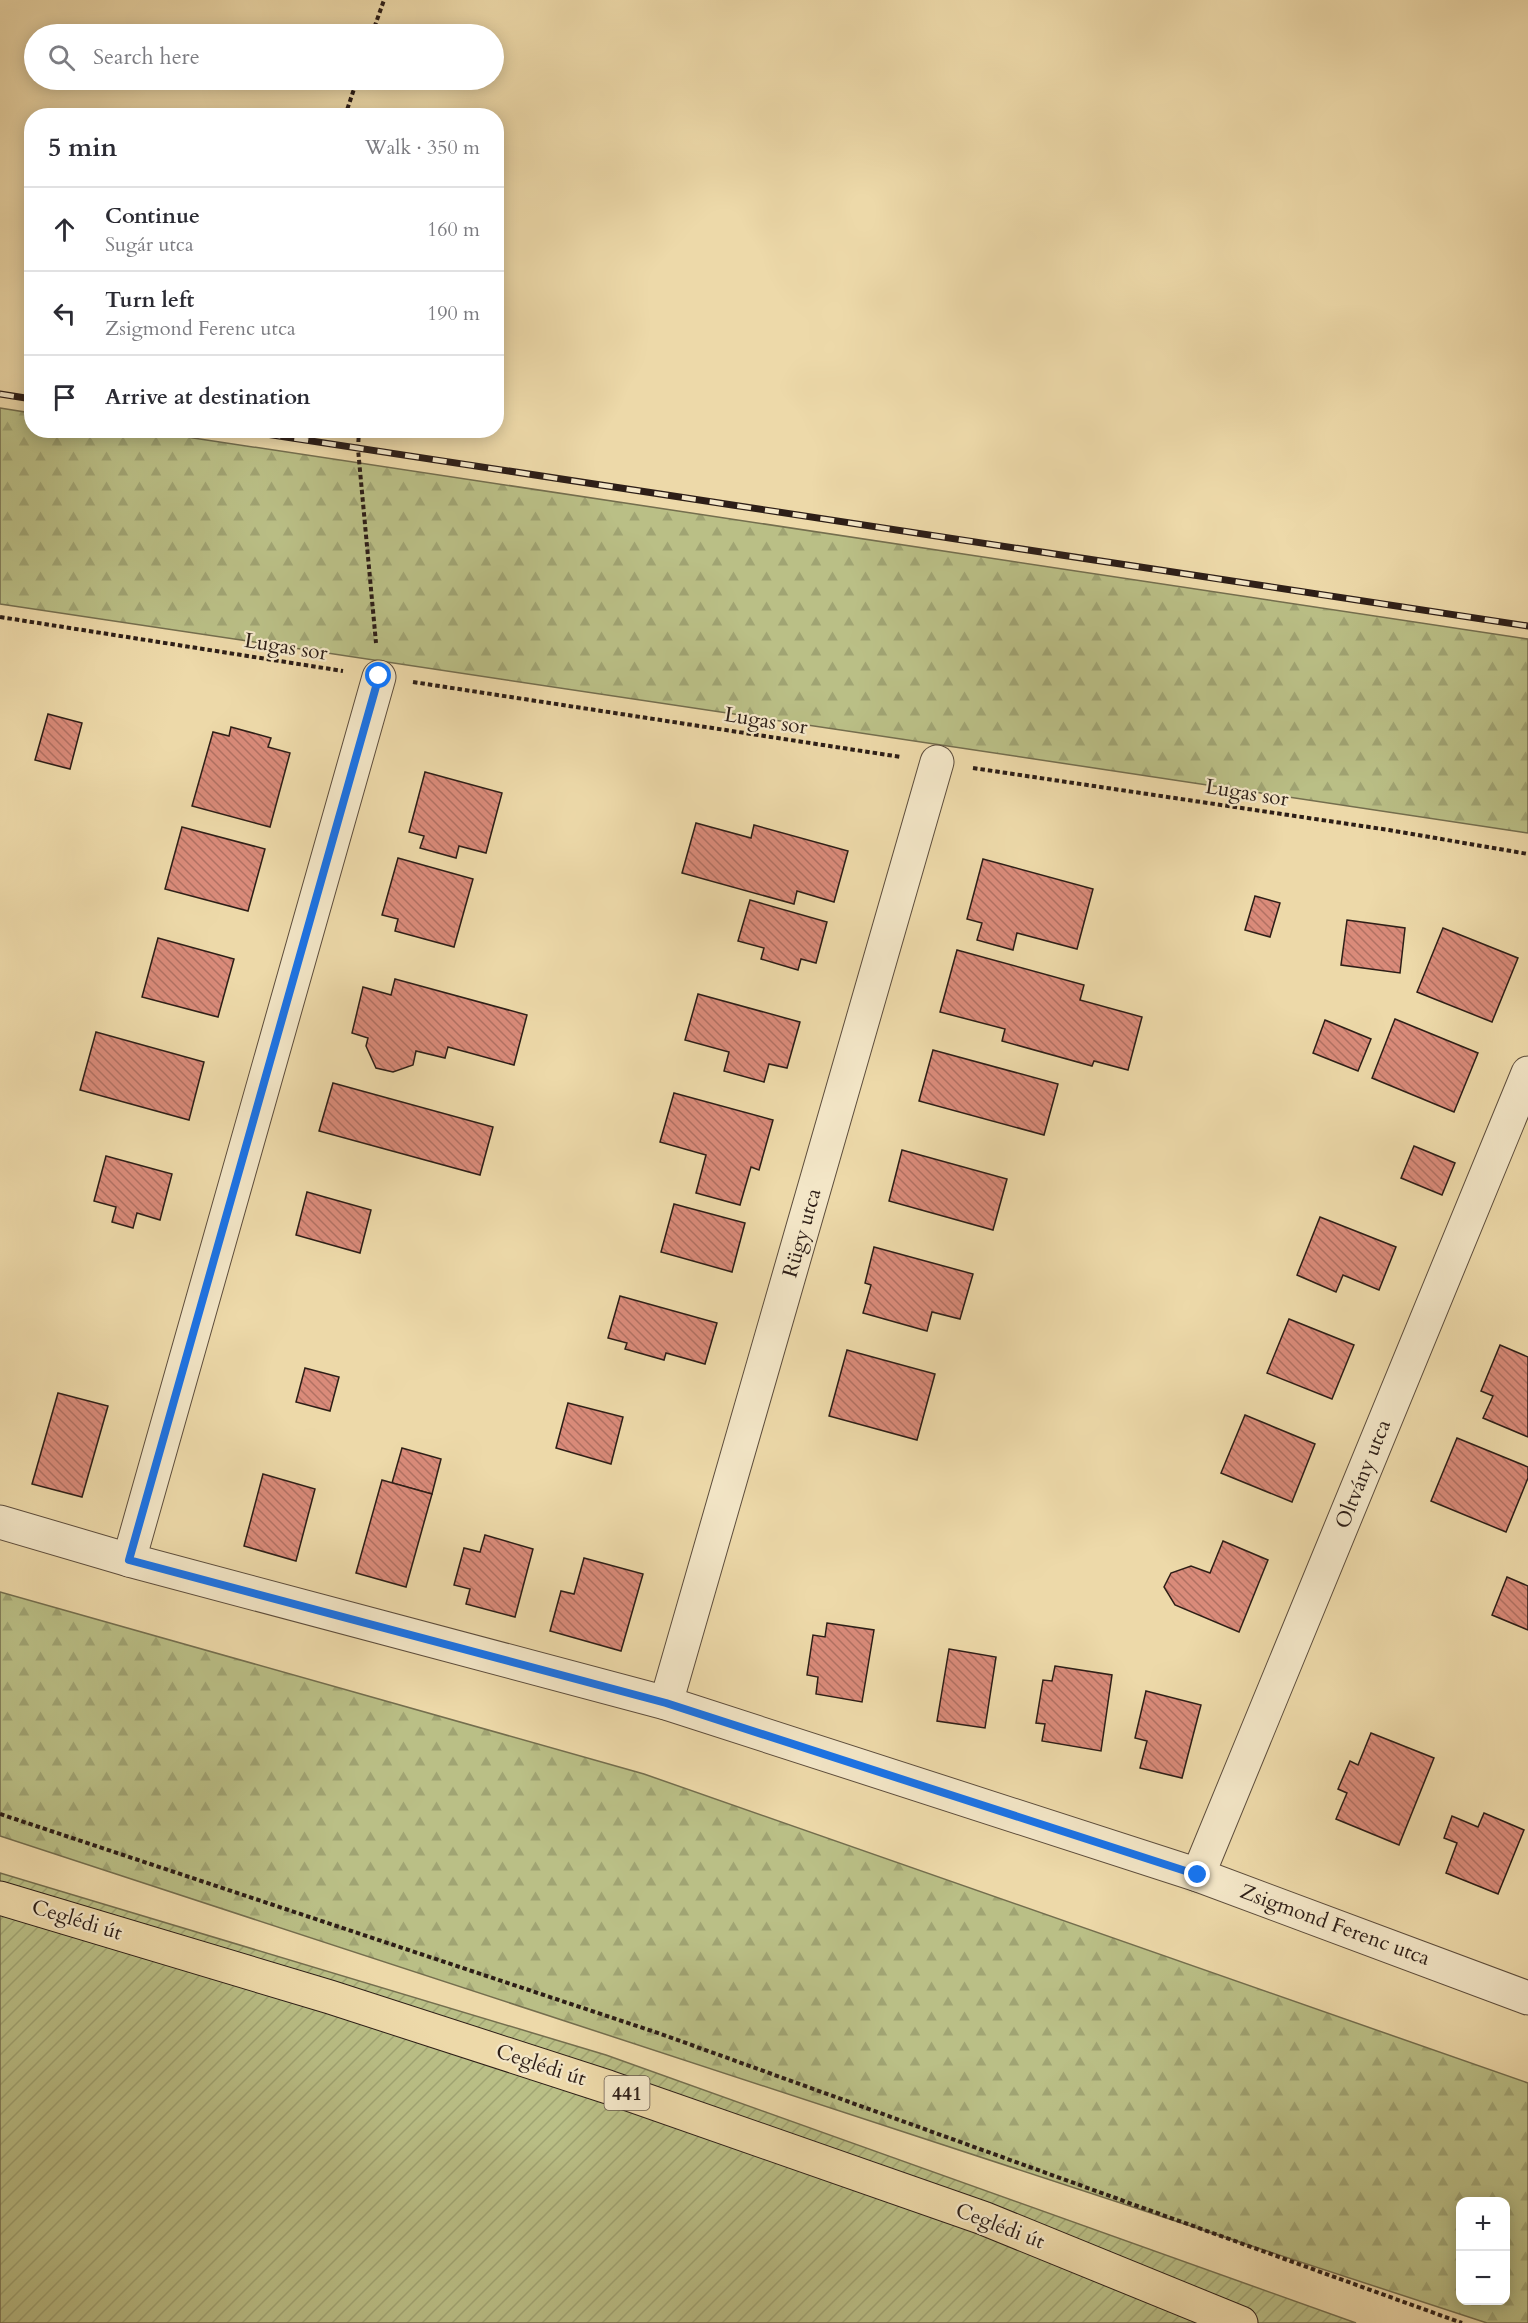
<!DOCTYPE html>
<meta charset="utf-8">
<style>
body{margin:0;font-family:Cardo,serif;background:#f7f7f7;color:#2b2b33}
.controls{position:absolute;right:18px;bottom:18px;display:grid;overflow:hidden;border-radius:12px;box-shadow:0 3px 15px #0003}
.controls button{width:54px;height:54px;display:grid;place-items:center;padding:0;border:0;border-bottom:2px solid #e1e1e2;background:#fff;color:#2b2b33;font:30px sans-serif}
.stop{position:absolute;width:18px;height:18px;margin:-14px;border:4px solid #1a73e8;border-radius:50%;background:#fff}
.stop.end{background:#1a73e8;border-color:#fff;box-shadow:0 2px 6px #0008}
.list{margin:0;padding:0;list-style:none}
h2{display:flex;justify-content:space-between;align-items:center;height:78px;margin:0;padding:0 24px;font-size:26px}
h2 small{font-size:20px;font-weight:400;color:#7c7c81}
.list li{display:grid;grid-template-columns:39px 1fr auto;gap:18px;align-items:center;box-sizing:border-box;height:84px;padding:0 24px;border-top:2px solid #e1e1e2}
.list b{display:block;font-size:22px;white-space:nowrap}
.list p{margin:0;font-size:20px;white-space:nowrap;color:#7c7c81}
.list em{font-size:20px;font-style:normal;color:#7c7c81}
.icon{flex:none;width:33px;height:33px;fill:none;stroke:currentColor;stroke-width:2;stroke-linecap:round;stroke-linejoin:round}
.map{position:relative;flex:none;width:1528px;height:2323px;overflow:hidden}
.search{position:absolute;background:#fff;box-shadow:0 3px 15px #0003;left:24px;top:24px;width:480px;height:66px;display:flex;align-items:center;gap:15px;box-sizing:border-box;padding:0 21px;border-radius:33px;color:#7c7c81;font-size:22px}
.panel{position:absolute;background:#fff;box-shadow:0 3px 15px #0003;left:24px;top:108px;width:480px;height:330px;border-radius:24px}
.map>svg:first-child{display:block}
.forest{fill:url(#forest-firs);stroke:#746e4e;stroke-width:1.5;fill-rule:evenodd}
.garden{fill:url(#garden-furrows);stroke:#746e4e;stroke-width:1.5}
.building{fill:url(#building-back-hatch);stroke:#2d1e17;stroke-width:1.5}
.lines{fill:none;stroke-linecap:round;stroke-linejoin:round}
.street-casing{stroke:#5d4d3c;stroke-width:35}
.primary-casing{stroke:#2d1e17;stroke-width:35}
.path{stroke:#2d1e17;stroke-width:4;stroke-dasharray:4.5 3;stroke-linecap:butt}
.street{stroke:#f3e6c7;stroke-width:33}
.primary{stroke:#edd9a9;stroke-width:33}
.rail-casing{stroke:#2d1e17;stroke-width:7}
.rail{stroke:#f3e6c7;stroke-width:4.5;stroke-dasharray:14;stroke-linecap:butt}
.route{stroke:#1a73e8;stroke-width:8}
.labels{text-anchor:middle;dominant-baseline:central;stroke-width:4.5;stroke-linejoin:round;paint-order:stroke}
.shield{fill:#f3e6c7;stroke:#685a4c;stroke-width:1.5}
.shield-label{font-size:20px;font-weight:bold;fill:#2d1e17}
.street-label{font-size:21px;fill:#2d1e17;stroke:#f3e6c7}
</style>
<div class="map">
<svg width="1528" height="2323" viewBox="0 0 1528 2323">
<defs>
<pattern id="forest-firs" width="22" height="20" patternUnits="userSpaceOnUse" patternTransform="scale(1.5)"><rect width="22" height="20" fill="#babf86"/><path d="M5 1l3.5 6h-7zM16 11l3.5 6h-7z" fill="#a0a473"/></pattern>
<pattern id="garden-furrows" width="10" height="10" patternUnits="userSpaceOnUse" patternTransform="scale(1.5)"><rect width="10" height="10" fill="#babf86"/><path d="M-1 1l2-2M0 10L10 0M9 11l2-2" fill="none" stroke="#a0a473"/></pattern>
<pattern id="building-back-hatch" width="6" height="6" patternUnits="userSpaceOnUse" patternTransform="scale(1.5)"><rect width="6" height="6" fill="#da8b7a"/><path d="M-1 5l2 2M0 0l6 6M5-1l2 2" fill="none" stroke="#b17163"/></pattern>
</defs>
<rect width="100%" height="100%" fill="#edd9a9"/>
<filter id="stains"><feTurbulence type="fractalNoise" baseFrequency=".00333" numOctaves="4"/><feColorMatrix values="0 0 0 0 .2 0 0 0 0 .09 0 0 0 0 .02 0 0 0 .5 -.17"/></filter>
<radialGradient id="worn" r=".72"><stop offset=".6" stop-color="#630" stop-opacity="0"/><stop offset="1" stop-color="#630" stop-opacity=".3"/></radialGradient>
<g class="forest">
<path d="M 0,408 L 31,413 L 32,430 L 147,431 L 1528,639 L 1528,833 L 0,604 Z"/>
<path d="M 0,1592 L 644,1774 L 1528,2083 L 1528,2323 L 1487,2323 L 0,1836 ZM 1460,2202 L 1506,2202 L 1506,2300 L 1460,2300 Z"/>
</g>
<path class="garden" d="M 0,1873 L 606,2055 L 1356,2323 L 0,2323 Z"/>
<g class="building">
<path d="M 48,714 L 82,723 L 70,769 L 35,760 Z"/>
<path d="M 231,727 L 271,738 L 268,747 L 290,753 L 270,827 L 192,806 L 213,732 L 229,736 Z"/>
<path d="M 425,772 L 502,793 L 486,853 L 459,846 L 456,858 L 420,848 L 424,836 L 409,832 Z"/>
<path d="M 696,823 L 751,838 L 754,825 L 848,851 L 834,902 L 797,891 L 794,904 L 682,873 Z"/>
<path d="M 182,827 L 265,849 L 248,911 L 165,889 Z"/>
<path d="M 398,858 L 473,879 L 454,947 L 395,931 L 398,919 L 382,915 Z"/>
<path d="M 983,859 L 1093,889 L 1077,949 L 1017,933 L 1013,950 L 977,940 L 982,923 L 967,919 Z"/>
<path d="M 1255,896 L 1280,903 L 1270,937 L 1245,930 Z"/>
<path d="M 750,900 L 827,922 L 816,963 L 801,959 L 798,970 L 761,959 L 764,948 L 738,941 Z"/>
<path d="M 1347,920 L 1405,928 L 1400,973 L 1341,965 Z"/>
<path d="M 1443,928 L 1518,958 L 1492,1022 L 1417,992 Z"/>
<path d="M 158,938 L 234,959 L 218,1017 L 142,997 Z"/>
<path d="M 957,950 L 1084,985 L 1080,1000 L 1142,1017 L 1128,1070 L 1094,1061 L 1092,1066 L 1002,1041 L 1005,1029 L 940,1012 Z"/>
<path d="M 395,979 L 527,1015 L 514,1065 L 448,1047 L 445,1058 L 416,1051 L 413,1065 L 393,1072 L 376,1068 L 366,1046 L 368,1038 L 352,1033 L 363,987 L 391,995 Z"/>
<path d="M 698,994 L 800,1022 L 787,1068 L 769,1064 L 764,1082 L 724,1071 L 729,1052 L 685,1040 Z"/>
<path d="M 1395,1019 L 1478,1053 L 1454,1112 L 1372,1078 Z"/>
<path d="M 1325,1020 L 1371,1039 L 1358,1071 L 1313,1053 Z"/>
<path d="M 96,1032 L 204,1062 L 189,1120 L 80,1090 Z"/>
<path d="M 933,1050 L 1058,1084 L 1044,1135 L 919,1101 Z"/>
<path d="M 333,1083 L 493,1127 L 480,1175 L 319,1131 Z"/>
<path d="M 674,1093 L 773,1120 L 759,1170 L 751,1167 L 740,1205 L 696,1193 L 706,1155 L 660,1142 Z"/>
<path d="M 1414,1146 L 1455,1163 L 1442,1195 L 1401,1178 Z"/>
<path d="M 902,1150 L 1007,1179 L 993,1230 L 889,1201 Z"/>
<path d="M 106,1156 L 172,1174 L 160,1220 L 137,1213 L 133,1228 L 112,1222 L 116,1207 L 94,1201 Z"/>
<path d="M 307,1192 L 371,1210 L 360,1253 L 296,1235 Z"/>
<path d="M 674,1204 L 745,1223 L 732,1272 L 661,1252 Z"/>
<path d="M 1320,1217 L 1396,1247 L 1379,1290 L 1343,1275 L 1336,1292 L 1297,1275 Z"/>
<path d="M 874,1247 L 973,1274 L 960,1319 L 932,1312 L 927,1331 L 863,1313 L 871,1285 L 865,1283 Z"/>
<path d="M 620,1296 L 717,1323 L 705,1364 L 666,1353 L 664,1360 L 625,1349 L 627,1343 L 608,1338 Z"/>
<path d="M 1289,1319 L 1354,1345 L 1332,1399 L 1267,1373 Z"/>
<path d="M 1500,1345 L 1528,1357 L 1528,1437 L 1483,1418 L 1493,1396 L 1481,1391 Z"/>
<path d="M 847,1350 L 935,1374 L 917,1440 L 829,1416 Z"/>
<path d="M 305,1368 L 339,1377 L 330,1411 L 296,1402 Z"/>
<path d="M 58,1393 L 108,1406 L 82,1497 L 32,1484 Z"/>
<path d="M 568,1403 L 623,1417 L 611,1464 L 556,1448 Z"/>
<path d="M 1245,1415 L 1315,1444 L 1292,1502 L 1221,1473 Z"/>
<path d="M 1457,1438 L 1528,1467 L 1528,1478 L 1506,1532 L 1431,1501 Z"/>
<path d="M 402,1448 L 441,1459 L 432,1494 L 392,1483 Z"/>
<path d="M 263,1474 L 315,1489 L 296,1561 L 244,1546 Z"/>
<path d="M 382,1480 L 432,1494 L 406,1587 L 356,1573 Z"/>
<path d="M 485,1535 L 533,1549 L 515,1617 L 466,1604 L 470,1589 L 454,1585 L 464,1548 L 480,1552 Z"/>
<path d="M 1223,1541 L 1268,1560 L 1239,1632 L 1175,1605 L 1164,1587 L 1171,1573 L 1191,1566 L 1210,1573 Z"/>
<path d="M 584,1558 L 643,1574 L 621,1651 L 550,1631 L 561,1591 L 574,1594 Z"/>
<path d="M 1507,1577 L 1528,1586 L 1528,1630 L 1492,1615 Z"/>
<path d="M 827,1623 L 874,1630 L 862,1702 L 816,1694 L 818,1677 L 807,1675 L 813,1635 L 825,1637 Z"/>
<path d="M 949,1649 L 996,1657 L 985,1728 L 937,1721 Z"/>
<path d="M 1055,1666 L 1112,1675 L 1101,1751 L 1042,1741 L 1045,1724 L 1036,1723 L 1043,1680 L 1052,1681 Z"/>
<path d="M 1146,1691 L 1201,1705 L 1182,1778 L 1140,1768 L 1147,1741 L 1135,1738 Z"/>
<path d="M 1371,1733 L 1434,1758 L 1399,1845 L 1336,1819 L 1347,1793 L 1338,1789 L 1350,1761 L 1358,1765 Z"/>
<path d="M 1484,1813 L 1524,1830 L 1498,1894 L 1446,1873 L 1457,1843 L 1444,1838 L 1452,1816 L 1478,1827 Z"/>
</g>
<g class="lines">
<g class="street-casing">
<g id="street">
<path d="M 0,1522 L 129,1560 L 666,1703 L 1198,1875 L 1528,1998"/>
<path d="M 129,1560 L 379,677"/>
<path d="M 666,1703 L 937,762"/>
<path d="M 1198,1875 L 1528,1073"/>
</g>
</g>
<g class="primary-casing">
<path id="primary" d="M 0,1898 L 330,1997 L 608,2087 L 983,2218 L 1241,2323"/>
</g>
<g class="path">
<path d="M 372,34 L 384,0"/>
<path d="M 345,116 L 357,80"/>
<path d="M 359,430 L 358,449 L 376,643"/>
<path d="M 0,617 L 343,671"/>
<path d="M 413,682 L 901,757"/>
<path d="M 973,768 L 1389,830 L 1528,854"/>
<path d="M 0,1814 L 661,2034 L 1462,2323"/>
</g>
<use href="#street" class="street"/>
<use href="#primary" class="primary"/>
<g class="rail-casing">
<g id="rail">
<path d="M 0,394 L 32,399"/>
<path d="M 239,430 L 1528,626"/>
</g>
</g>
<use href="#rail" class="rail"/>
</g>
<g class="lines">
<path class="route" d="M 379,676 L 129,1560 L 666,1703 L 1198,1875"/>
</g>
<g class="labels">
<rect class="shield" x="604.5" y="2076" width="45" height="34" rx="4.5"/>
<g class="shield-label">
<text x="627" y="2093">441</text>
</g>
<g class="street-label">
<text transform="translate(286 647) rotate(9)">Lugas sor</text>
<text transform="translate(766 721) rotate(9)">Lugas sor</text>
<text transform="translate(1247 793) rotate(9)">Lugas sor</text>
<text transform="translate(802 1233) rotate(-74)">Rügy utca</text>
<text transform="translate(1363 1474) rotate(-68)">Oltvány utca</text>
<text transform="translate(77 1920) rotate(17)">Ceglédi út</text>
<text transform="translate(1335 1925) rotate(20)">Zsigmond Ferenc utca</text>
<text transform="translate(541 2065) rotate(18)">Ceglédi út</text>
<text transform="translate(1000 2226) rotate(21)">Ceglédi út</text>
</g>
</g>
<rect width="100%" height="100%" filter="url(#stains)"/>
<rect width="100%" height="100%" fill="url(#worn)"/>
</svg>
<div class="controls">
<button>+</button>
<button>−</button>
</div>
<div class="stop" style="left:379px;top:676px"></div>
<div class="stop end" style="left:1198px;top:1875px"></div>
<div class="search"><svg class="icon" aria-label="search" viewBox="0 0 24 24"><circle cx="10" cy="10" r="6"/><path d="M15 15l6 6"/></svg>Search here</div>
<section class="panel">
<h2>5 min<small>Walk · 350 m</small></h2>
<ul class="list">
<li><svg class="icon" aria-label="ahead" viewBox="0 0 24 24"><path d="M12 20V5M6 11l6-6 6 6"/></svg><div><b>Continue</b><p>Sugár utca</p></div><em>160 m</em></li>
<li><svg class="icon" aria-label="left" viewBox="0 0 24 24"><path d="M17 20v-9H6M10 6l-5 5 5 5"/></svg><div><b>Turn left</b><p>Zsigmond Ferenc utca</p></div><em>190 m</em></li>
<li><svg class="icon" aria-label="arrive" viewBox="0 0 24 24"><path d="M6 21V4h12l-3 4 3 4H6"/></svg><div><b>Arrive at destination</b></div></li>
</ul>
</section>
</div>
